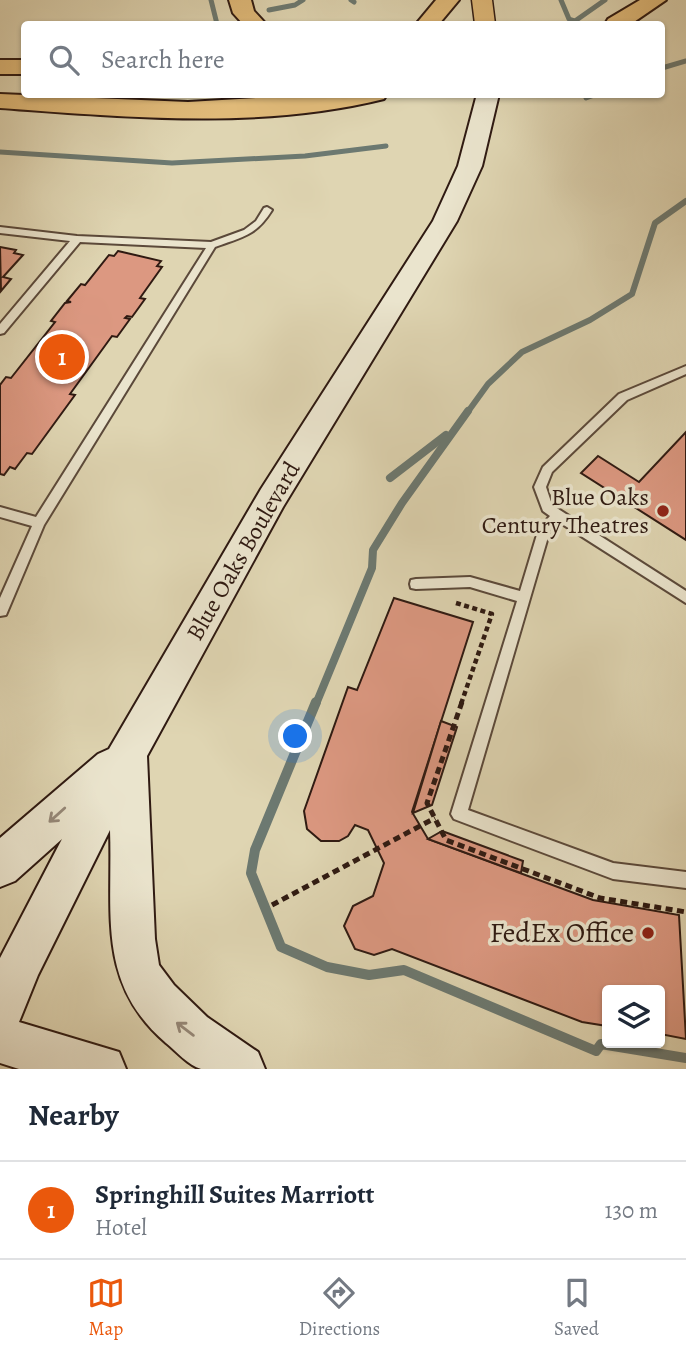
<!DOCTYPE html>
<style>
body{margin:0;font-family:Alegreya,serif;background:#f6f6f7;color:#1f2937}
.controls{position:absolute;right:21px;bottom:21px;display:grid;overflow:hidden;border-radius:7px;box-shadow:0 2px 5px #0004}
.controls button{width:63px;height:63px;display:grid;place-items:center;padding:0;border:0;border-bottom:2px solid #e0e1e3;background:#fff;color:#1f2937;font:35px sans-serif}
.you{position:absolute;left:296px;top:737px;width:24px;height:24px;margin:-18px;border:5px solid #fff;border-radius:50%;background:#1a73e8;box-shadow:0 0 0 10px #1a73e833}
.badge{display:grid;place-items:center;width:46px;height:46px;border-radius:50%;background:#ea580c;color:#fff;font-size:23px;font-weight:700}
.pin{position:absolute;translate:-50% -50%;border:4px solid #fff;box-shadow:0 2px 7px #0006}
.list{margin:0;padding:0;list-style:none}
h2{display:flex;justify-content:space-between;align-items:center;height:91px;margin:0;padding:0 28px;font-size:30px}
h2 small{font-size:23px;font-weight:400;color:#747a83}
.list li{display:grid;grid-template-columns:46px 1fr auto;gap:21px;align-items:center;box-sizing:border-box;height:98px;padding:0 28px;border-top:2px solid #e0e1e3}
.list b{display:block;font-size:26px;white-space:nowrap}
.list p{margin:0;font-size:23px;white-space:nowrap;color:#747a83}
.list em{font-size:23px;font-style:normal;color:#747a83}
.icon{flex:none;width:38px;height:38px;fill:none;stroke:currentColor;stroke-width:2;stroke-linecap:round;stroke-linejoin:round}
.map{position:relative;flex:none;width:686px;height:1069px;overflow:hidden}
.search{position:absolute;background:#fff;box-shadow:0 2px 5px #0004;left:21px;right:21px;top:21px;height:77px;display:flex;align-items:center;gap:18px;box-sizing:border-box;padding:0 24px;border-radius:7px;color:#747a83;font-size:26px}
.sheet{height:189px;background:#fff}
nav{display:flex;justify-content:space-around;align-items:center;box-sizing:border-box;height:98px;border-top:2px solid #e0e1e3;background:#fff;font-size:19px;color:#747a83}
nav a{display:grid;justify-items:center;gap:4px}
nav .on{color:#ea580c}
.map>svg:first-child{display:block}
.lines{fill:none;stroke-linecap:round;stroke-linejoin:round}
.stream-far3{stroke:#6c7971;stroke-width:5}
.stream-far2{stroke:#6c7971;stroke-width:6}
.stream-far1{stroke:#6c7971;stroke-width:8}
.stream{stroke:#6c7971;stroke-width:10}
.building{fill:#dc9881;stroke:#2f1a12;stroke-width:2}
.service-casing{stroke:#5b493a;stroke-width:4}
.secondary-casing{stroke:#2f1a12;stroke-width:4}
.primary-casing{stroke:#2f1a12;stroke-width:3}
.motorway-casing{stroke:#2f1a12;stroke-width:4}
.path-far1{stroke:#2f1a12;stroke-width:4.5;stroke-dasharray:5 3.5;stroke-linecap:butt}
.path{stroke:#2f1a12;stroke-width:5;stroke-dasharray:7 4.5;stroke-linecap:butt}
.service{fill:#eae4cd;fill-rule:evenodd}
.secondary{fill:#eae4cd;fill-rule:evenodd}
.primary{fill:#e0ba79;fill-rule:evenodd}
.motorway{fill:#e0ba79;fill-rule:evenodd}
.oneway{stroke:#968979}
.poi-dot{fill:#8f2418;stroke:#eae4cd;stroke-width:2.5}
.labels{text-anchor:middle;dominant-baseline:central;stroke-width:7;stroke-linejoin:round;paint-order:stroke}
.poi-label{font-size:24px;fill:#2f1a12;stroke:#eae4cd;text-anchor:end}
.street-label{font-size:24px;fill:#2f1a12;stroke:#eae4cd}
.near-poi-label{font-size:28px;fill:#2f1a12;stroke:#eae4cd;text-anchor:end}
</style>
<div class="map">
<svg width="686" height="1069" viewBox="0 0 686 1069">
<rect width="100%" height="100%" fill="#dfd5b2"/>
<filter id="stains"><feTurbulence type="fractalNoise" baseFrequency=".00286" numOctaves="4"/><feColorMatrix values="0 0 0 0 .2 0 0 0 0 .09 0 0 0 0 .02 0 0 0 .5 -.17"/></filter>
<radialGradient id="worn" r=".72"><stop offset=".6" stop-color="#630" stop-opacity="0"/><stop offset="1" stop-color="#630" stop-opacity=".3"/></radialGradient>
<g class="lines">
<g class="stream-far3">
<path d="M 211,0 L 217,24"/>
<path d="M 351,0 L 354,2"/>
<path d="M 561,0 L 569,19 L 575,21 L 605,0"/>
<path d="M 269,10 L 295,5 L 303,0"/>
<path d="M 662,68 L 686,61"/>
<path d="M 586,98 L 597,94"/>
<path d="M 0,152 L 172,163 L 305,156 L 386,146"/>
</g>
<path class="stream-far2" d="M 467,413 L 488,384 L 522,352 L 590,320 L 632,294 L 655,223 L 686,201"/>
<g class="stream-far1">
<path d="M 390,478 L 446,435"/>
<path d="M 316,704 L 372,568 L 373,550 L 402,503 L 468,411"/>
</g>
<path class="stream" d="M 316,702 L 255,850 L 251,873 L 281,947 L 327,967 L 369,975 L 404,970 L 596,1051 L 601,1044 L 686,1058"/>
</g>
<g class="building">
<path d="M 0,247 L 16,250 L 14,253 L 23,255 L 3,277 L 11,279 L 1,291 Z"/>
<path d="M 118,251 L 161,261 L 157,266 L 162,267 L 140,298 L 145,299 L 132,317 L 127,316 L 125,318 L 130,319 L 117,337 L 112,336 L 70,394 L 75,395 L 32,454 L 27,453 L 15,469 L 10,467 L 4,475 L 0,474 L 0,385 L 6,377 L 11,378 L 55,322 L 51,321 L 65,303 L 71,302 L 67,301 L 81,284 L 85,285 L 109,255 L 114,256 Z"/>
<path d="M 686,432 L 686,540 L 581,473 L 598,456 L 639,482 Z"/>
<path d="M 394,598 L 473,622 L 412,812 L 428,839 L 593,900 L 679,915 L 686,1039 L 660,1034 L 660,990 L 607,990 L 607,1026 L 582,1022 L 392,949 L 374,955 L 355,949 L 344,926 L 353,906 L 373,896 L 384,863 L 368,830 L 355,825 L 348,836 L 339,841 L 321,841 L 307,829 L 304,811 L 348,687 L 357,690 Z"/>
<path d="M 441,721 L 457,727 L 432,805 L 413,813 Z"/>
<path d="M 442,831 L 523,861 L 521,873 L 428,839 Z"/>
</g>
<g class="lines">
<g class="service-casing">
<g id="service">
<path d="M 267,207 L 272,210 C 256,236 242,237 215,247 L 44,525 L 6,615 L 0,616 L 0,598 L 32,526 L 0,517 L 0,507 L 36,517 L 206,248 L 80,242 L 4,333 L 0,334 L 0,324 L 70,241 L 0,233 L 0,227 L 77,236 L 211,242 L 244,230 L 256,221 L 264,208 Z"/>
<path d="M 686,366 L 686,374 L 627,400 L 552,472 L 546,487 L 552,505 L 686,591 L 686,603 L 559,522 L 550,530 L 468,810 L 613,863 L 686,872 L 686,888 L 613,879 L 454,819 L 451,814 L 517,601 L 470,587 L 416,589 L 411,588 L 410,584 L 411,580 L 416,579 L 470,577 L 520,591 L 539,528 L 550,516 L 543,511 L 534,487 L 543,467 L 619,394 Z"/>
</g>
</g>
<g class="secondary-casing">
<path id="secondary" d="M 477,94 L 499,94 L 482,166 L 457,221 L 283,507 L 147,756 L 155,939 L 159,965 L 174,985 L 207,1017 L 258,1052 L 265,1069 C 250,1069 213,1069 201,1069 C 189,1066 176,1051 166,1043 C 96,983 113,913 110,830 L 38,975 L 19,1022 L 119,1052 L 126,1069 L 19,1069 L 0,1063 L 0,958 L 62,839 L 15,881 L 0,887 L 0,838 L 98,754 L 109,749 L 261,489 L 433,221 L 458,166 Z"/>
</g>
<g class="primary-casing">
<path id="primary" d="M 472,0 L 492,0 L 495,24 L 475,24 Z"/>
</g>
<g class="motorway-casing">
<g id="motorway">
<path d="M 229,0 L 251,0 L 254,11 L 266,24 L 243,24 L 233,13 Z"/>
<path d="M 436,0 L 459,0 L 439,24 L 416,24 Z"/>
<path d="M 640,0 L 666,0 L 631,24 L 605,24 L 608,19 Z"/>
<rect x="0" y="60" width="24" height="14"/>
<path d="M 0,94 L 188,102 L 324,94 L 387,94 L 384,99 C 260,130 126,117 0,108 Z"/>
</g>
</g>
<path class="path-far1" d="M 456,603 L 492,614 L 461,704"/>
<g class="path">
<path d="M 462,702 L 427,803 L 446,840 L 600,898 L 686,912"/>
<path d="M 272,905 L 435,818"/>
</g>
<use href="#service" class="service"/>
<use href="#secondary" class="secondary"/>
<use href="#primary" class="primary"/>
<use href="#motorway" class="motorway"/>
</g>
<defs><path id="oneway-shaft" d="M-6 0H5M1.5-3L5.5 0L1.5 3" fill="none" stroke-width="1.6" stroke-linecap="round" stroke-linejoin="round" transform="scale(1.75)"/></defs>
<g class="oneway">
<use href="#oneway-shaft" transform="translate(57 815) rotate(138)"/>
<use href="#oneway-shaft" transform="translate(185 1029) rotate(-143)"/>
</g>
<g class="poi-dot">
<circle cx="663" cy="511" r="7"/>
<circle cx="648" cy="933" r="7"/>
</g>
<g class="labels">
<g class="poi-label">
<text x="649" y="497">Blue Oaks<tspan x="649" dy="28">Century Theatres</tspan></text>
</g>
<g class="street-label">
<text transform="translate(243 551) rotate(-60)">Blue Oaks Boulevard</text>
</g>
<g class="near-poi-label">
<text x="634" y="933">FedEx Office</text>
</g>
</g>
<rect width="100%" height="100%" filter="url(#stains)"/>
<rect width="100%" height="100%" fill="url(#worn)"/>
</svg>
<div class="controls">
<button><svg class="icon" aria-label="layers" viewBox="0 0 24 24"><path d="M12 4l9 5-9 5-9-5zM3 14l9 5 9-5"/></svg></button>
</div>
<div class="you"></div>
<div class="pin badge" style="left:62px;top:357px">1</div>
<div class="search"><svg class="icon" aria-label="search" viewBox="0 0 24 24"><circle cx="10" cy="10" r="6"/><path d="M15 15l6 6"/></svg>Search here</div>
</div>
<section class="sheet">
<h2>Nearby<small></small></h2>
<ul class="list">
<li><span class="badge">1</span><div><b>Springhill Suites Marriott</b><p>Hotel</p></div><em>130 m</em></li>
</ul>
</section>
<nav>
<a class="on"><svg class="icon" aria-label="map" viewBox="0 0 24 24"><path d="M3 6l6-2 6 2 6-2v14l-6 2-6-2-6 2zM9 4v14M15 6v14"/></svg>Map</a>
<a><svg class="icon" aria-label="directions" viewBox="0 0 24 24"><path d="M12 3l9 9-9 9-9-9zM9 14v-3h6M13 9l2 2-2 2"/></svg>Directions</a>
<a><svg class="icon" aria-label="saved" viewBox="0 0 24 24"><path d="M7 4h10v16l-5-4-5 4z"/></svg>Saved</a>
</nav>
